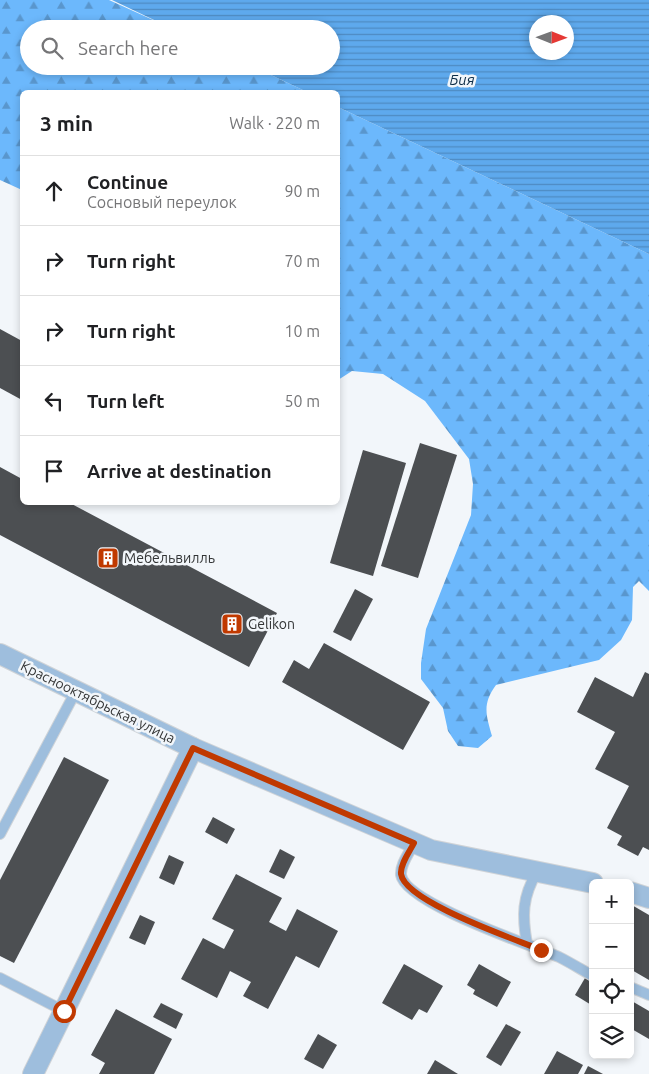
<!DOCTYPE html>
<meta charset="utf-8">
<style>
body{margin:0;font-family:Ubuntu,sans-serif;background:#f6f6f6;color:#202124}
.controls{position:absolute;right:15px;bottom:15px;display:grid;overflow:hidden;border-radius:8px;box-shadow:0 2px 8px #0003}
.controls button{width:45px;height:45px;display:grid;place-items:center;padding:0;border:0;border-bottom:1px solid #e0e0e0;background:#fff;color:#202124;font:25px sans-serif}
.compass{position:absolute;left:529px;top:15px;width:45px;height:45px;border-radius:50%;background:#fff;box-shadow:0 2px 8px #0003;rotate:91deg}
.stop{position:absolute;width:15px;height:15px;margin:-11px;border:4px solid #c03900;border-radius:50%;background:#fff}
.stop.end{background:#c03900;border-color:#fff;box-shadow:0 1px 5px #0008}
.list{margin:0;padding:0;list-style:none}
h2{display:flex;justify-content:space-between;align-items:center;height:65px;margin:0;padding:0 20px;font-size:21px}
h2 small{font-size:16px;font-weight:400;color:#757577}
.list li{display:grid;grid-template-columns:32px 1fr auto;gap:15px;align-items:center;box-sizing:border-box;height:70px;padding:0 20px;border-top:1px solid #e0e0e0}
.list b{display:block;font-size:19px;white-space:nowrap}
.list p{margin:0;font-size:16px;white-space:nowrap;color:#757577}
.list em{font-size:16px;font-style:normal;color:#757577}
.icon{flex:none;width:28px;height:28px;fill:none;stroke:currentColor;stroke-width:2;stroke-linecap:round;stroke-linejoin:round}
.map{position:relative;flex:none;width:649px;height:1074px;overflow:hidden}
.search{position:absolute;background:#fff;box-shadow:0 2px 8px #0003;left:20px;top:20px;width:320px;height:55px;display:flex;align-items:center;gap:12px;box-sizing:border-box;padding:0 18px;border-radius:28px;color:#757577;font-size:19px}
.panel{position:absolute;background:#fff;box-shadow:0 2px 8px #0003;left:20px;top:90px;width:320px;height:415px;border-radius:8px}
.map>svg:first-child{display:block}
.forest{fill:url(#forest-firs)}
.water{fill:url(#water-rules);fill-rule:evenodd}
.building{fill:#4c4f52}
.lines{fill:none;stroke-linecap:round;stroke-linejoin:round}
.service-casing{stroke:#cfd3d7;stroke-width:12}
.minor-casing{stroke:#cfd3d7;stroke-width:22}
.service{stroke:#9ebedd;stroke-width:10}
.minor{stroke:#9ebedd;stroke-width:20}
.route{stroke:#c03900;stroke-width:6}
.labels{text-anchor:middle;dominant-baseline:central;stroke-width:5;stroke-linejoin:round;paint-order:stroke}
.poi-label{font-size:14px;fill:#323435;stroke:#f2f6fa;text-anchor:start}
.street-label{font-size:14px;fill:#323435;stroke:#f2f6fa}
.water-label{font-size:15px;font-style:italic;fill:#0e2e49;stroke:#f2f6fa}
</style>
<div class="map">
<svg width="649" height="1074" viewBox="0 0 649 1074">
<defs>
<pattern id="forest-firs" width="22" height="20" patternUnits="userSpaceOnUse" patternTransform="scale(1.25)"><rect width="22" height="20" fill="#6cb8fc"/><path d="M5 1l3.5 6h-7zM16 11l3.5 6h-7z" fill="#5996cd"/></pattern>
<pattern id="water-rules" width="6" height="5" patternUnits="userSpaceOnUse" patternTransform="scale(1.25)"><rect width="6" height="5" fill="#5ea9ed"/><path d="M0 2.5h6" fill="none" stroke="#4e8ac1"/></pattern>
</defs>
<rect width="100%" height="100%" fill="#f2f6fa"/>
<g class="forest">
<path d="M 0,0 L 109,0 L 173,29 L 29,29 L 29,66 L 252,66 L 307,92 L 22,92 L 22,190 L 0,180 Z"/>
<path d="M 338,107 L 649,254 L 649,591 L 639,581 L 633,587 L 632,620 L 621,640 L 599,660 L 496,685 C 482,704 486,715 492,736 L 478,748 L 458,746 L 448,731 L 443,708 L 421,679 L 421,663 L 426,629 L 471,515 L 473,484 L 469,459 L 425,401 L 383,374 L 352,371 L 338,380 Z"/>
</g>
<path class="water" d="M 112,0 L 649,0 L 649,254 L 338,107 L 338,92 L 307,92 L 252,66 L 331,66 L 331,29 L 173,29 ZM 536,22 L 566,22 L 566,52 L 536,52 Z"/>
<g class="building">
<path d="M 0,329 L 22,341 L 22,400 L 0,388 Z"/>
<path d="M 420,443 L 457,455 L 418,578 L 381,566 Z"/>
<path d="M 363,450 L 406,463 L 373,576 L 330,563 Z"/>
<path d="M 0,467 L 22,479 L 22,502 L 68,502 L 277,613 L 249,667 L 0,535 Z"/>
<path d="M 355,589 L 373,599 L 351,641 L 333,632 Z"/>
<path d="M 324,643 L 430,702 L 403,750 L 282,682 L 294,660 L 309,669 Z"/>
<path d="M 645,672 L 649,674 L 649,850 L 643,847 L 638,856 L 617,845 L 622,836 L 607,828 L 629,786 L 595,769 L 615,732 L 577,712 L 595,677 L 633,697 Z"/>
<path d="M 64,757 L 109,780 L 14,963 L 0,956 L 0,880 Z"/>
<path d="M 213,817 L 235,829 L 227,844 L 205,832 Z"/>
<path d="M 280,849 L 295,857 L 284,879 L 269,872 Z"/>
<path d="M 169,855 L 184,862 L 174,885 L 159,878 Z"/>
<path d="M 236,874 L 282,898 L 269,922 L 286,931 L 297,909 L 338,931 L 319,968 L 296,956 L 268,1009 L 243,996 L 251,982 L 230,971 L 217,998 L 181,979 L 203,938 L 224,949 L 234,930 L 212,919 Z"/>
<path d="M 630,904 L 649,915 L 649,980 L 630,969 Z"/>
<path d="M 140,915 L 155,922 L 145,945 L 129,938 Z"/>
<path d="M 404,964 L 443,986 L 427,1013 L 419,1009 L 412,1020 L 382,1003 Z"/>
<path d="M 479,964 L 511,982 L 497,1007 L 473,994 L 475,990 L 467,985 Z"/>
<path d="M 585,978 L 593,983 L 593,1006 L 575,995 Z"/>
<path d="M 630,1000 L 649,1011 L 649,1039 L 630,1028 Z"/>
<path d="M 161,1003 L 183,1014 L 176,1029 L 153,1017 Z"/>
<path d="M 116,1009 L 172,1039 L 154,1074 L 99,1074 L 105,1063 L 91,1055 Z"/>
<path d="M 506,1024 L 521,1032 L 501,1066 L 486,1057 Z"/>
<path d="M 318,1034 L 337,1045 L 323,1069 L 304,1059 Z"/>
<path d="M 557,1051 L 583,1065 L 578,1074 L 544,1074 Z"/>
<path d="M 435,1060 L 458,1074 L 427,1074 Z"/>
<path d="M 588,1066 L 603,1074 L 584,1074 Z"/>
</g>
<g class="lines">
<g class="service-casing">
<g id="service">
<path d="M 0,834 L 76,691"/>
<path d="M 414,843 C 410,852 400,864 401,875 C 405,903 531,945 559,957 C 571,963 582,970 593,976"/>
<path d="M 527,944 C 522,916 522,897 537,872"/>
<path d="M 0,978 L 64,1011"/>
<path d="M 630,987 L 649,995"/>
</g>
</g>
<g class="minor-casing">
<g id="minor">
<path d="M 0,654 L 193,748 L 431,850 L 593,883"/>
<path d="M 630,892 L 649,898"/>
<path d="M 33,1074 L 193,748"/>
</g>
</g>
<use href="#service" class="service"/>
<use href="#minor" class="minor"/>
</g>
<g class="lines">
<path class="route" d="M 64,1011 L 193,748 L 414,843 C 410,851 400,864 401,874 C 405,902 515,939 541,950"/>
</g>
<defs>
<g id="building-square" transform="scale(1.125)"><rect x="-9" y="-9" width="18" height="18" rx="4" fill="#c03900" stroke="#f2f6fa"/><path d="M-4-6H4V6H1V3H-1V6H-4ZM-2.5-4.3h1.7v1.8h-1.7ZM.8-4.3h1.7v1.8H.8ZM-2.5-1h1.7V.8h-1.7ZM.8-1h1.7V.8H.8Z" fill="#fff"/></g>
</defs>
<g fill-rule="evenodd">
<use href="#building-square" x="108" y="558"/>
<use href="#building-square" x="232" y="624"/>
</g>
<g class="labels">
<g class="poi-label">
<text x="124" y="558">Мебельвилль</text>
<text x="248" y="624">Gelikon</text>
</g>
<g class="street-label">
<text transform="translate(98 702) rotate(26)">Краснооктябрьская улица</text>
</g>
<g class="water-label">
<text x="462" y="79">Бия</text>
</g>
</g>
</svg>
<div class="controls">
<button>+</button>
<button>−</button>
<button><svg class="icon" aria-label="locate" viewBox="0 0 24 24"><circle cx="12" cy="12" r="6"/><path d="M12 2v4M12 18v4M2 12h4M18 12h4"/></svg></button>
<button><svg class="icon" aria-label="layers" viewBox="0 0 24 24"><path d="M12 4l9 5-9 5-9-5zM3 14l9 5 9-5"/></svg></button>
</div>
<svg class="compass" viewBox="-18 -18 36 36"><path d="M0-13l5 13h-10z" fill="#e53935"/><path d="M0 13l5-13h-10z" fill="#757577"/></svg>
<div class="stop" style="left:64px;top:1011px"></div>
<div class="stop end" style="left:541px;top:950px"></div>
<div class="search"><svg class="icon" aria-label="search" viewBox="0 0 24 24"><circle cx="10" cy="10" r="6"/><path d="M15 15l6 6"/></svg>Search here</div>
<section class="panel">
<h2>3 min<small>Walk · 220 m</small></h2>
<ul class="list">
<li><svg class="icon" aria-label="ahead" viewBox="0 0 24 24"><path d="M12 20V5M6 11l6-6 6 6"/></svg><div><b>Continue</b><p>Сосновый переулок</p></div><em>90 m</em></li>
<li><svg class="icon" aria-label="right" viewBox="0 0 24 24"><path d="M7 20v-9h11M14 6l5 5-5 5"/></svg><div><b>Turn right</b></div><em>70 m</em></li>
<li><svg class="icon" aria-label="right" viewBox="0 0 24 24"><path d="M7 20v-9h11M14 6l5 5-5 5"/></svg><div><b>Turn right</b></div><em>10 m</em></li>
<li><svg class="icon" aria-label="left" viewBox="0 0 24 24"><path d="M17 20v-9H6M10 6l-5 5 5 5"/></svg><div><b>Turn left</b></div><em>50 m</em></li>
<li><svg class="icon" aria-label="arrive" viewBox="0 0 24 24"><path d="M6 21V4h12l-3 4 3 4H6"/></svg><div><b>Arrive at destination</b></div></li>
</ul>
</section>
</div>
